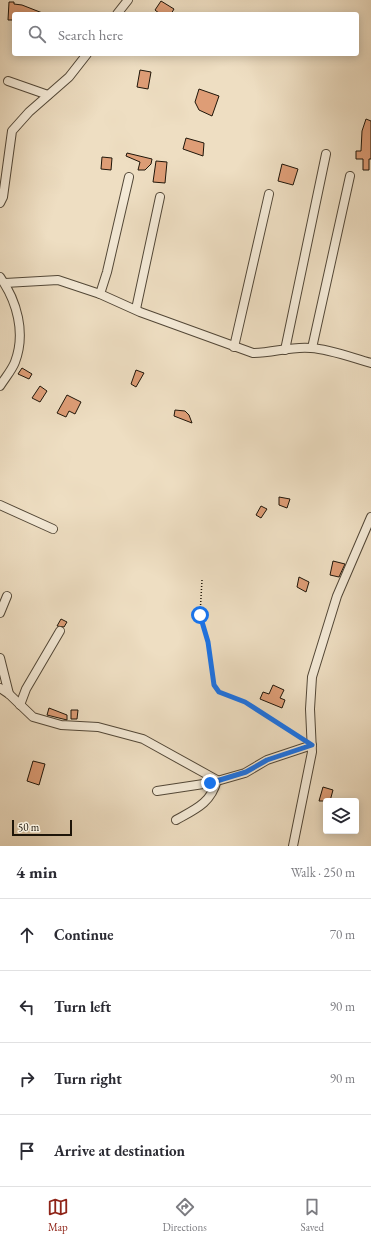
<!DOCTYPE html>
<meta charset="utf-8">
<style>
body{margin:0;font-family:"EB Garamond",serif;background:#f2f2f3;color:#2b2b33}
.controls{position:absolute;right:12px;bottom:12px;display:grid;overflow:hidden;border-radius:4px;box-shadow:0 2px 10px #0003}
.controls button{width:36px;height:36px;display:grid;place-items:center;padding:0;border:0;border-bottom:1px solid #e1e1e2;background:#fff;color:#2b2b33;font:20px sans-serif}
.scale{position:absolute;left:12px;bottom:10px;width:60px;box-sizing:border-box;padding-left:4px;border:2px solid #1e1509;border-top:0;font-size:11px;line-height:14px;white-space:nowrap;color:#1e1509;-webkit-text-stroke:3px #f4ead7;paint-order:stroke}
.stop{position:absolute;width:12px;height:12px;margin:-9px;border:3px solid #1a73e8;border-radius:50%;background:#fff}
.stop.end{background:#1a73e8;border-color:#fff;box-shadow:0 1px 4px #0008}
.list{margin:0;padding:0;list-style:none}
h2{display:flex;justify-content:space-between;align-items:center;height:52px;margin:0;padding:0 16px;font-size:17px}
h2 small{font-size:13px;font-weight:400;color:#7c7c81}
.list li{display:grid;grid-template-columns:26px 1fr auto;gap:12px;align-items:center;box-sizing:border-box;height:72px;padding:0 16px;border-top:1px solid #e1e1e2}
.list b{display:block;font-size:15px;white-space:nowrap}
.list em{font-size:13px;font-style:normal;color:#7c7c81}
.icon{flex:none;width:22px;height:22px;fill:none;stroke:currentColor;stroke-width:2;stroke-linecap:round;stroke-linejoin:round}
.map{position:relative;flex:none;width:371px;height:846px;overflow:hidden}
.search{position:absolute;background:#fff;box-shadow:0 2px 10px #0003;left:12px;right:12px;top:12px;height:44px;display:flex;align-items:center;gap:10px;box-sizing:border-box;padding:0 14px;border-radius:4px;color:#7c7c81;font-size:15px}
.sheet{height:340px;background:#fff}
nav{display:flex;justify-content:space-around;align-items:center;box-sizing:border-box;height:56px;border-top:1px solid #e1e1e2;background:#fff;font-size:11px;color:#7c7c81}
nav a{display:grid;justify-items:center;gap:2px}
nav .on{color:#8f2418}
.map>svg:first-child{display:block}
.building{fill:#de9d76;stroke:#1e1509}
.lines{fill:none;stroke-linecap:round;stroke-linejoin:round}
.street-casing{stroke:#524737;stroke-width:10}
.path{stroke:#1e1509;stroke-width:1.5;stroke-dasharray:1 2;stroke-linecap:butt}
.street{stroke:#f4ead7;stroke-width:8}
.route{stroke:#1a73e8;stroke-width:5}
</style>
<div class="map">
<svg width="371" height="846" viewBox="0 0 371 846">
<rect width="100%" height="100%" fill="#eedec2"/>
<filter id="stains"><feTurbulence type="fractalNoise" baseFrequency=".005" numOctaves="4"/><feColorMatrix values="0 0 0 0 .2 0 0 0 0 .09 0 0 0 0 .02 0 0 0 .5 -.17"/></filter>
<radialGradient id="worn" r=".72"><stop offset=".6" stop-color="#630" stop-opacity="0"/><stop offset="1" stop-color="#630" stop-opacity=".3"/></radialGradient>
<g class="building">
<path d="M 161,1 L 174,9 L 171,14 L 160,14 L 155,10 Z"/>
<path d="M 9,2 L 14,2 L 14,4 L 22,5 L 45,14 L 14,14 L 14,20 L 8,20 Z"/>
<path d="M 140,70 L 151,72 L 148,89 L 137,87 Z"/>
<path d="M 199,89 L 219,96 L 212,116 L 199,110 L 195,102 Z"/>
<path d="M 366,119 L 371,121 L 371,159 L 369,159 L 369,170 L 363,170 L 363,159 L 356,159 L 356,151 L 361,151 L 362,131 Z"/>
<path d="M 186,138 L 204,143 L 203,156 L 183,149 Z"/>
<path d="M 127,153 L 152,159 L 151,164 L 145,170 L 138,170 L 140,162 L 126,156 Z"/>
<path d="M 102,157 L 112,158 L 111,170 L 101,169 Z"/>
<path d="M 156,161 L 167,162 L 165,183 L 153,182 Z"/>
<path d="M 282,164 L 298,169 L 293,185 L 278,181 Z"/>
<path d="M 22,368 L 32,374 L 29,379 L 18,374 Z"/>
<path d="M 136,370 L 144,373 L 136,387 L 131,384 Z"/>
<path d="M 40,386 L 47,391 L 40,402 L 32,398 Z"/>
<path d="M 67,395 L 81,402 L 75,414 L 69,411 L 66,417 L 57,413 Z"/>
<path d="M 175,410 L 185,411 L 189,415 L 192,423 L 174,416 Z"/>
<path d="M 279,497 L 290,499 L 287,508 L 279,505 Z"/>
<path d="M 261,506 L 267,509 L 261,518 L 256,515 Z"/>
<path d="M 333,561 L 345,564 L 339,577 L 330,575 Z"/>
<path d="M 299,577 L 309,582 L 306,592 L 297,587 Z"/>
<path d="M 61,619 L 67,622 L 64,627 L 57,626 Z"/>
<path d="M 273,685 L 284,690 L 280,698 L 285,700 L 282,708 L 260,699 L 263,692 L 269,694 Z"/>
<path d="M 49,708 L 67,715 L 67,720 L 47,715 Z"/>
<path d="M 71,710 L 78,710 L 77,719 L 71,719 Z"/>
<path d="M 33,761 L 45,764 L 39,785 L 27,781 Z"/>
<path d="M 323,787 L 333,790 L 330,801 L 319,801 Z"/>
</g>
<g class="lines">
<g class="street-casing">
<g id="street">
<path d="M 117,14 L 128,0"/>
<path d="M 8,81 L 48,95"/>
<path d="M 0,203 L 3,197 L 12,131 L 29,112 L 69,77 L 87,54"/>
<path d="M 0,277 C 17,301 26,333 15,362 C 12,370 5,378 0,386"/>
<path d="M 5,283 L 58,280 L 100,294 L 140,312 L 253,353 C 273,353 291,346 311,348 C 329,349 353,358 371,363"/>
<path d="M 100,294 L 107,272 L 129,177"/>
<path d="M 136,309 L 160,197"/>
<path d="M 234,347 L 269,194"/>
<path d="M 312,348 L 350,176"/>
<path d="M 285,350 L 326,154"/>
<path d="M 0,505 L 53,529"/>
<path d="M 0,613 L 7,596"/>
<path d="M 0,658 L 9,694"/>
<path d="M 0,688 L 9,694 L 33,717 L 61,725 L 98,727 L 143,739 L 217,780 C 211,803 196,809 176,820"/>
<path d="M 20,705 L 26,689 L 60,631"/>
<path d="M 157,791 L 210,783 L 245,773 L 267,760 L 312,745"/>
<path d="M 293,846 L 312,752 L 310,709 L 312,677 L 337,596 L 371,517"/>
</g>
</g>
<path class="path" d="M 202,580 L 200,615 L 208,642 L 214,685 L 219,692 L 245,702 L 303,739"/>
<use href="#street" class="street"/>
</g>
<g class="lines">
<path class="route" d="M 200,615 L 208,642 L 214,685 L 219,692 L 245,702 L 312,745 L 267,760 L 246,772 L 210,783"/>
</g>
<rect width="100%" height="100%" filter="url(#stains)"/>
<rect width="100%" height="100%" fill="url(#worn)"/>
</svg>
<div class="controls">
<button><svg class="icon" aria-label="layers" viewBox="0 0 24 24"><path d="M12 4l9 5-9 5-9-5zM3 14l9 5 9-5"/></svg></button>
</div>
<div class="scale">50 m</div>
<div class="stop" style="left:200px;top:615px"></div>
<div class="stop end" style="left:210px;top:783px"></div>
<div class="search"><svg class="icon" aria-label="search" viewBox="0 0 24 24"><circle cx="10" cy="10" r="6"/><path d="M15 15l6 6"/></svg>Search here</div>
</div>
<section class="sheet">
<h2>4 min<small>Walk · 250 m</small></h2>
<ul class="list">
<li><svg class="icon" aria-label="ahead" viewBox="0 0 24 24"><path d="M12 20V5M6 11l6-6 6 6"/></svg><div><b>Continue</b></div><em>70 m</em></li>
<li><svg class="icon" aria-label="left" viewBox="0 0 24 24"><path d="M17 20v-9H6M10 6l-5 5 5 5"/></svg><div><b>Turn left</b></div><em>90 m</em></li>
<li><svg class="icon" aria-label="right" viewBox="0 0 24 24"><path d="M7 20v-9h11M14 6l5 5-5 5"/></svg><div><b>Turn right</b></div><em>90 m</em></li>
<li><svg class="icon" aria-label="arrive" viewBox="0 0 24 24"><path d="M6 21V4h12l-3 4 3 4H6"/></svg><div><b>Arrive at destination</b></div></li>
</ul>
</section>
<nav>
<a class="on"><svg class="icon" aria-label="map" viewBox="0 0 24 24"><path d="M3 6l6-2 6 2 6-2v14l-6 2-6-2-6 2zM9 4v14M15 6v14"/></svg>Map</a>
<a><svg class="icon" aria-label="directions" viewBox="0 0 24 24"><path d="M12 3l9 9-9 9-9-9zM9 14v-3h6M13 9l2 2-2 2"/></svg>Directions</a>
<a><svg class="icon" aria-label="saved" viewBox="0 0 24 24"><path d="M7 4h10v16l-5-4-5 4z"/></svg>Saved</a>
</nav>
